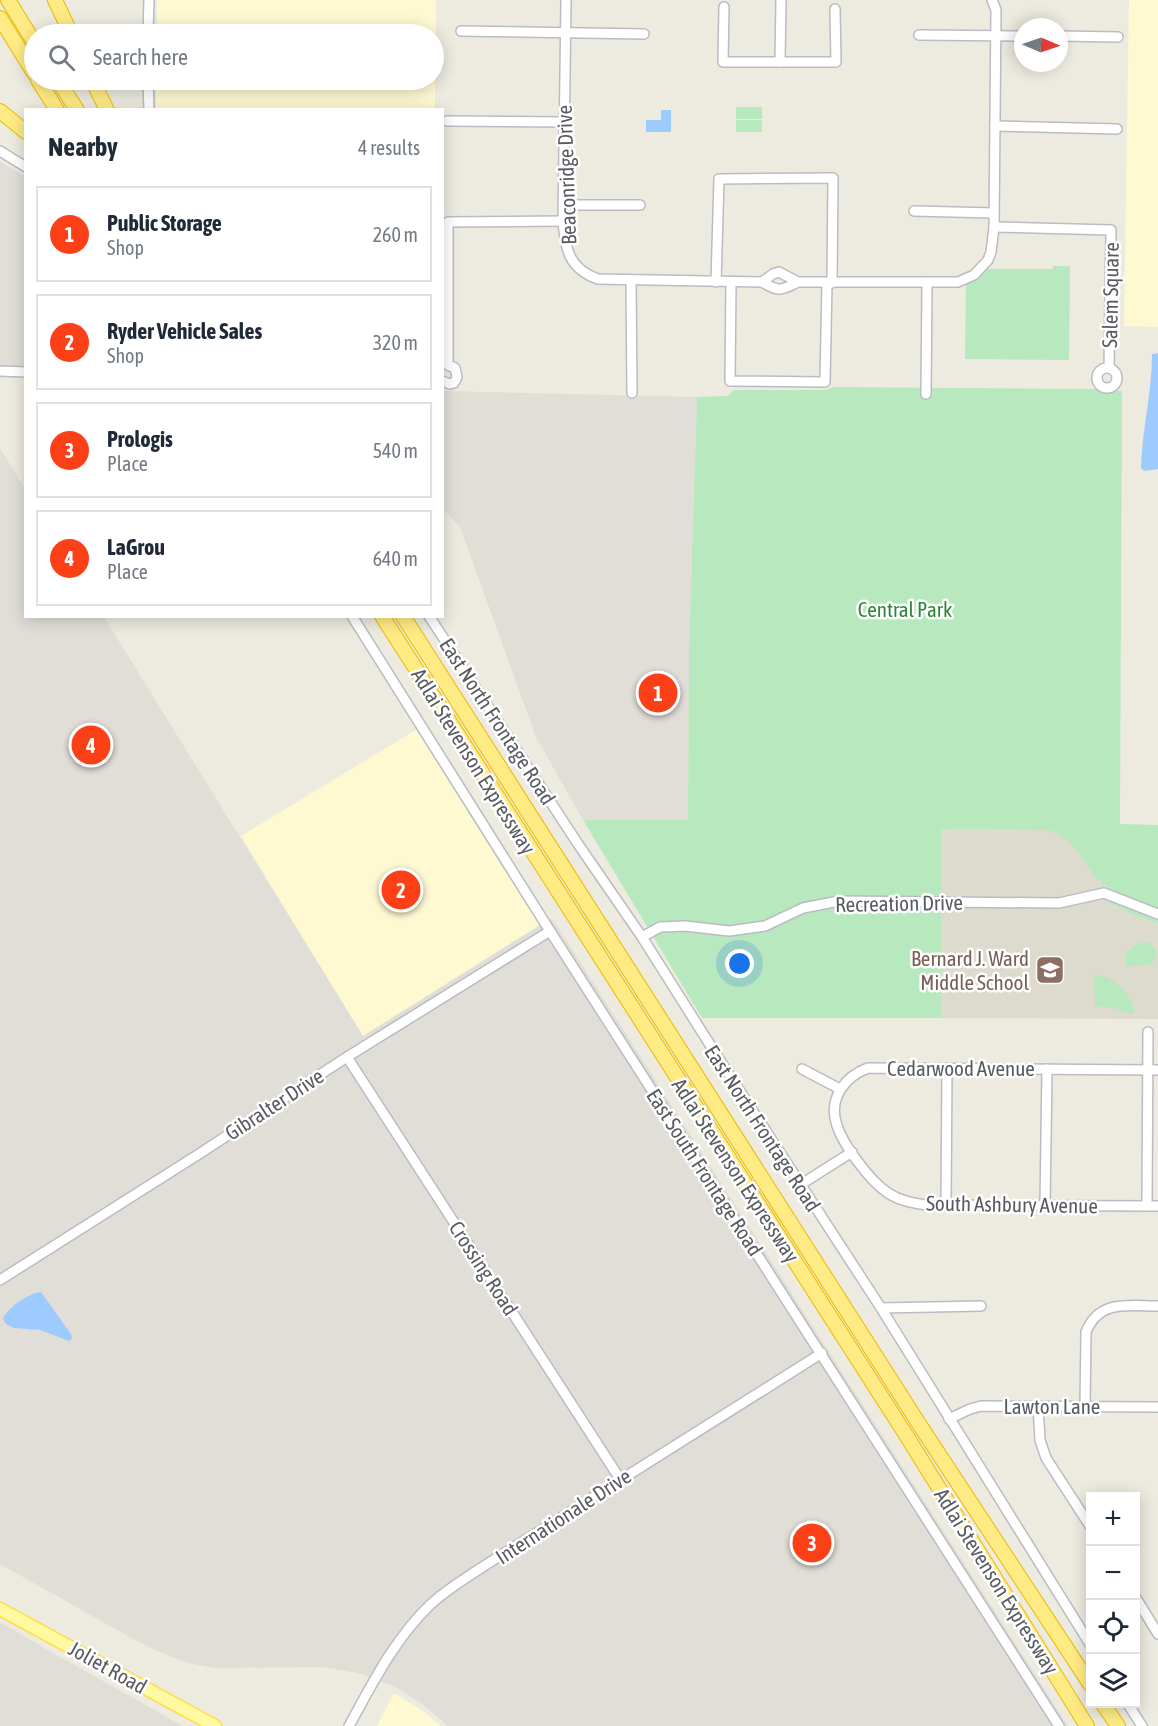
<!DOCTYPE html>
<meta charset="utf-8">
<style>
body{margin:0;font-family:"Asap Condensed",sans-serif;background:#f6f6f7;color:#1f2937}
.controls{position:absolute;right:18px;bottom:18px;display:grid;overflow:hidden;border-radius:0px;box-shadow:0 3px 15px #0003}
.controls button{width:54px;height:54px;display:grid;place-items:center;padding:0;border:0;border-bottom:2px solid #e0e1e3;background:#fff;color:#1f2937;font:30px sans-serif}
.compass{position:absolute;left:1014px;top:18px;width:54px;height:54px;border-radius:50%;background:#fff;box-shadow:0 3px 15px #0003;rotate:92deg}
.you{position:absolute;left:740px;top:964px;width:21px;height:21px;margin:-15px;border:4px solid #fff;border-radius:50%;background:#1a73e8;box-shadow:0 0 0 9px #1a73e833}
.badge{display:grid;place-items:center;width:39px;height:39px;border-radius:50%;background:#fb3f17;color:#fff;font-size:20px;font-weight:700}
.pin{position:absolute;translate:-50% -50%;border:3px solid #fff;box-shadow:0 2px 6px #0006}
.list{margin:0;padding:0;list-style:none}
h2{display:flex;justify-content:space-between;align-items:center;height:78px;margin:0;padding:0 24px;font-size:26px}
h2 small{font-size:20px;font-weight:400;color:#747a83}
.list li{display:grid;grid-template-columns:39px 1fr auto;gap:18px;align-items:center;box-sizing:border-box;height:96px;margin:0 12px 12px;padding:0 12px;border:2px solid #e0e1e3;border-radius:0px}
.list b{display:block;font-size:22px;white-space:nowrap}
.list p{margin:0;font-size:20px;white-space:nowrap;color:#747a83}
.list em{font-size:20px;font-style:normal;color:#747a83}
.icon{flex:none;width:33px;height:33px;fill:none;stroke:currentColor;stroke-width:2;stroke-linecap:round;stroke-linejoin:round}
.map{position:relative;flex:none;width:1158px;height:1726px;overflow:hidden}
.search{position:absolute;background:#fff;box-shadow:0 3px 15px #0003;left:24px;top:24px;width:420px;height:66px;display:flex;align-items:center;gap:15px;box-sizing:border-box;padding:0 21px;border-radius:33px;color:#747a83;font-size:22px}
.panel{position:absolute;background:#fff;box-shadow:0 3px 15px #0003;left:24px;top:108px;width:420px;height:510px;border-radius:0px}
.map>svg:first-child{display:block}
.commercial{fill:#fff9d2}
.industrial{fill:#e0ded7}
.education{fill:#dddbce}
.green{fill:#b8e8bd}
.water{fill:#9dcbff}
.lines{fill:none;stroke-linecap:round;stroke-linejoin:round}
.minor-casing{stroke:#babcc3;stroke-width:12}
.major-casing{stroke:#ffdd46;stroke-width:15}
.highway-casing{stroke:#ecb900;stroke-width:16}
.minor{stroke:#fff;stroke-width:9}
.major{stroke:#fff9a2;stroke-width:12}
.highway{stroke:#ffeb84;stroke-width:14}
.labels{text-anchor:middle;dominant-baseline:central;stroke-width:5;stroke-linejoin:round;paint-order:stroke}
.street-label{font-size:21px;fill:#585c62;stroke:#fff}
.park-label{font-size:21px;fill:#2c8638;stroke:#fff}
.education-label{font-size:21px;fill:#785e54;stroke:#fff;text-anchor:end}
</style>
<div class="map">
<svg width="1158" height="1726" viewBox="0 0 1158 1726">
<rect width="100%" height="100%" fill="#edebdf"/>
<g class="commercial">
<path d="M 157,0 L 436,0 L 435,109 L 156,109 L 156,80 L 434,80 L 434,34 L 157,34 Z"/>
<path d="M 1129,0 L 1158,0 L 1158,327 L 1124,326 Z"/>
<path d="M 419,728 L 541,924 L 363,1036 L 241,836 Z"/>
<path d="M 394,1693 L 423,1711 L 441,1726 L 377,1726 Z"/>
</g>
<g class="industrial">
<path d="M 0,162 L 25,176 L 25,367 L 0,367 Z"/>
<path d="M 443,391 L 697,397 L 689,649 L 688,820 L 583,820 L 536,737 L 460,527 L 443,509 Z"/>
<path d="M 0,448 L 25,489 L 26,616 L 104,617 L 363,1036 L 552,918 L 1068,1726 L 448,1726 L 421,1703 L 395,1687 L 358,1673 L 322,1667 L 214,1668 L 184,1662 L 155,1650 L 124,1634 L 0,1564 Z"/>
<path d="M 0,1622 L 53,1653 L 183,1726 L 0,1726 Z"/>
</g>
<path class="education" d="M 940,829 L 1048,830 L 1060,834 L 1071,841 L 1100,881 L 1116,892 L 1107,902 L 1133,915 L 1158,923 L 1158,1019 L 941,1018 Z"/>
<g class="green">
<rect x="736" y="107" width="26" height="12"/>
<rect x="736" y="120" width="26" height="12"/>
<path d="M 1053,266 L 1070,266 L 1069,360 L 965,359 L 966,284 L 978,278 L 988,269 L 1053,269 Z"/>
<path d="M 833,387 L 1099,389 L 1103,391 L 1122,391 L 1120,824 L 1158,825 L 1158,923 L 1133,915 L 1107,902 L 1115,892 C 1110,888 1104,885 1099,880 C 1079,860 1077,838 1048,830 L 941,829 L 941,1018 L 702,1018 L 583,820 L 688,820 L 689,649 L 697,397 L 727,396 L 734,390 L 826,390 Z"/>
<path d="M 1142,942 L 1151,943 L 1157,953 L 1153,963 L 1148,965 L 1125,966 L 1126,952 Z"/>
<path d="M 1094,974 C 1117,978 1128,991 1135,1012 L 1133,1014 L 1113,1008 L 1095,1006 Z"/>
</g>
<g class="water">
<path d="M 661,110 L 671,110 L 671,132 L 646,132 L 646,120 L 661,120 Z"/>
<path d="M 1158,353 L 1158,469 L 1145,471 L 1141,468 C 1142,429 1152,393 1152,354 Z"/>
<path d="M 41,1292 L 71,1334 L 72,1338 L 69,1341 L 40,1330 L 14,1328 L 6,1324 L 3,1319 C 8,1307 29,1293 41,1292 Z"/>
</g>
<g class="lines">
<g class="minor-casing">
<g id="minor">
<path d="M 566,0 L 563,221 C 565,249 569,269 598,279 L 762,282 C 779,292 780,291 798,282 L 958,282 L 974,275 L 988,260 L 991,252 L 994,227 L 996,10 L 992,0"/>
<path d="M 724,7 L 723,62 L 836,62 L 835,9"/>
<path d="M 461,31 L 644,34"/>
<path d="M 148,34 L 149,0"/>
<path d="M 919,35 L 1023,36"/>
<path d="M 1059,36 L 1118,37"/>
<path d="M 780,62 L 781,0"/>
<path d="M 148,80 L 149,110"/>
<path d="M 447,121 L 564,122"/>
<path d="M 995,126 L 1117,129"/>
<path d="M 0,151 L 26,167"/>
<path d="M 564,205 L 640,205"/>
<path d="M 914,211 L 994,213"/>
<path d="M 994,227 L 1111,230 L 1109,368"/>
<path d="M 631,280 L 632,393"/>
<path d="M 716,282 L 719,179 L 833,178 L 832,283"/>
<path d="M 731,282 L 730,381 L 825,382 L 827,283"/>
<path d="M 762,282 L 773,274 L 779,272 L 798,282"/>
<path d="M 448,365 L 448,222 L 563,221"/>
<circle cx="1107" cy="378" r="10"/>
<path d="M 0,371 L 26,372"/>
<path d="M 442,381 L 450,384 L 454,383 L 457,377 L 455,368 L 448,365"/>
<path d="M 926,394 L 927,283"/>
<path d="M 352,616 L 550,931 L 1059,1726"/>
<path d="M 429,616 L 578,844 L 642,937 L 719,1059 L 881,1308 L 1090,1644"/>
<path d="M 642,937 L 660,927 L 685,926 L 729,931 L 765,926 L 803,908 L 839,901 L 1059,903 L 1104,893 L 1158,914"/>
<path d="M 347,1057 L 620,1479"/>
<path d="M 802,1069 L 840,1089"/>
<path d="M 1158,1070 L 868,1068 C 846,1076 829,1097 836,1122 C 841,1143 870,1181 888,1193 C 900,1201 913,1203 927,1205 L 1158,1206"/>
<path d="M 800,1185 L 852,1152"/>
<path d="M 946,1205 L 947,1068"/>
<path d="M 1045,1205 L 1047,1069"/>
<path d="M 1147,1206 L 1148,1032"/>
<path d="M 0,1280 L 199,1154 L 347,1057 L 550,931"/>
<path d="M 881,1308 L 981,1306"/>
<path d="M 1038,1406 L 1040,1440 L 1046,1458 L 1090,1526"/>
<path d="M 1085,1406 L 1086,1332 C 1099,1299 1129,1306 1158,1306"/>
<path d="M 949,1419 L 970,1409 L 981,1406 L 1158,1407"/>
<path d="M 1136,1598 L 1158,1634"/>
<path d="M 1128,1704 L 1142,1726"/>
<path d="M 349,1726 C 372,1684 395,1638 431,1604 C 447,1589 466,1578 484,1566 L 822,1353"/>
</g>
</g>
<g class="major-casing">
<path id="major" d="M 0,1609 L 215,1726"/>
</g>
<g class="highway-casing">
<g id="highway">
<path d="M 8,0 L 34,42"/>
<path d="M 55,0 L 71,34"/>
<path d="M 0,18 L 34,73"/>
<path d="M 38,80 L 57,110"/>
<path d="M 58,80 L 77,110"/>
<path d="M 92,80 L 107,110"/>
<path d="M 0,111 L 26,132"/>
<path d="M 382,616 L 906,1435 L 1087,1726"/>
<path d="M 403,616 L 921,1427 L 1090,1684"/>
<path d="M 1103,1704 L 1118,1726"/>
</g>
</g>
<use href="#minor" class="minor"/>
<use href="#major" class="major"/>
<use href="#highway" class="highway"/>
</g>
<defs>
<g id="school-square" transform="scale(1.5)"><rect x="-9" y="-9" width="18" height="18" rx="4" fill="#8d6e63" stroke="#fff"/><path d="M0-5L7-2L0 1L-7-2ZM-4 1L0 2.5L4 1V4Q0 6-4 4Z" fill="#fff"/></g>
</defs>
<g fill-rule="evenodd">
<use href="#school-square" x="1050" y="970"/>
</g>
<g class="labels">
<g class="street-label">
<text transform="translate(566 175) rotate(-92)">Beaconridge Drive</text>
<text transform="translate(1110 295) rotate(-89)">Salem Square</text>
<text transform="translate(498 721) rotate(57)">East North Frontage Road</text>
<text transform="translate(474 761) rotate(58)">Adlai Stevenson Expressway</text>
<text transform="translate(899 903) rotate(-1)">Recreation Drive</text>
<text x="961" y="1068">Cedarwood Avenue</text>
<text transform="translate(274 1104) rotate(-33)">Gibralter Drive</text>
<text transform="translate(763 1128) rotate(57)">East North Frontage Road</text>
<text transform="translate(736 1170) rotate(57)">Adlai Stevenson Expressway</text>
<text transform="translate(705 1172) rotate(57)">East South Frontage Road</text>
<text transform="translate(1012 1204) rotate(1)">South Ashbury Avenue</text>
<text transform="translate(484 1268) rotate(57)">Crossing Road</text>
<text x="1052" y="1406">Lawton Lane</text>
<text transform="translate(563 1516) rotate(-33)">Internationale Drive</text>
<text transform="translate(997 1581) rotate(58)">Adlai Stevenson Expressway</text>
<text transform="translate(108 1667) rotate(29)">Joliet Road</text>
</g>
<g class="park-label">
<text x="905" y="609">Central Park</text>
</g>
<g class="education-label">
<text x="1029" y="958">Bernard J. Ward<tspan x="1029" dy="24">Middle School</tspan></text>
</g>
</g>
</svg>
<div class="controls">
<button>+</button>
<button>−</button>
<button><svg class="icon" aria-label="locate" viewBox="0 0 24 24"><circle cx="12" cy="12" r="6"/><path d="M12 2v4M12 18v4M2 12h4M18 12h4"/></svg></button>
<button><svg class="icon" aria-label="layers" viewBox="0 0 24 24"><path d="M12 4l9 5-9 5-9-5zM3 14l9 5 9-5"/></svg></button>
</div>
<svg class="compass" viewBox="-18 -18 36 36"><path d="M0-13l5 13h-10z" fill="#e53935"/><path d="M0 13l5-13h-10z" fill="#747a83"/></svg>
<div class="you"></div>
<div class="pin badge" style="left:658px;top:693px">1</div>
<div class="pin badge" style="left:401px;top:890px">2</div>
<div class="pin badge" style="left:812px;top:1543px">3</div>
<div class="pin badge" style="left:91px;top:745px">4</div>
<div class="search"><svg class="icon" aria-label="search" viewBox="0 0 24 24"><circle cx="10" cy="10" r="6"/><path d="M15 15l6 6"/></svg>Search here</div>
<section class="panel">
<h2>Nearby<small>4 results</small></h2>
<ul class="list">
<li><span class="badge">1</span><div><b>Public Storage</b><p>Shop</p></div><em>260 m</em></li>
<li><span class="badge">2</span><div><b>Ryder Vehicle Sales</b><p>Shop</p></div><em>320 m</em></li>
<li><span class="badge">3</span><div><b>Prologis</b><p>Place</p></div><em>540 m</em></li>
<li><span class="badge">4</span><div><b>LaGrou</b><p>Place</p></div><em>640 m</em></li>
</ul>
</section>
</div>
